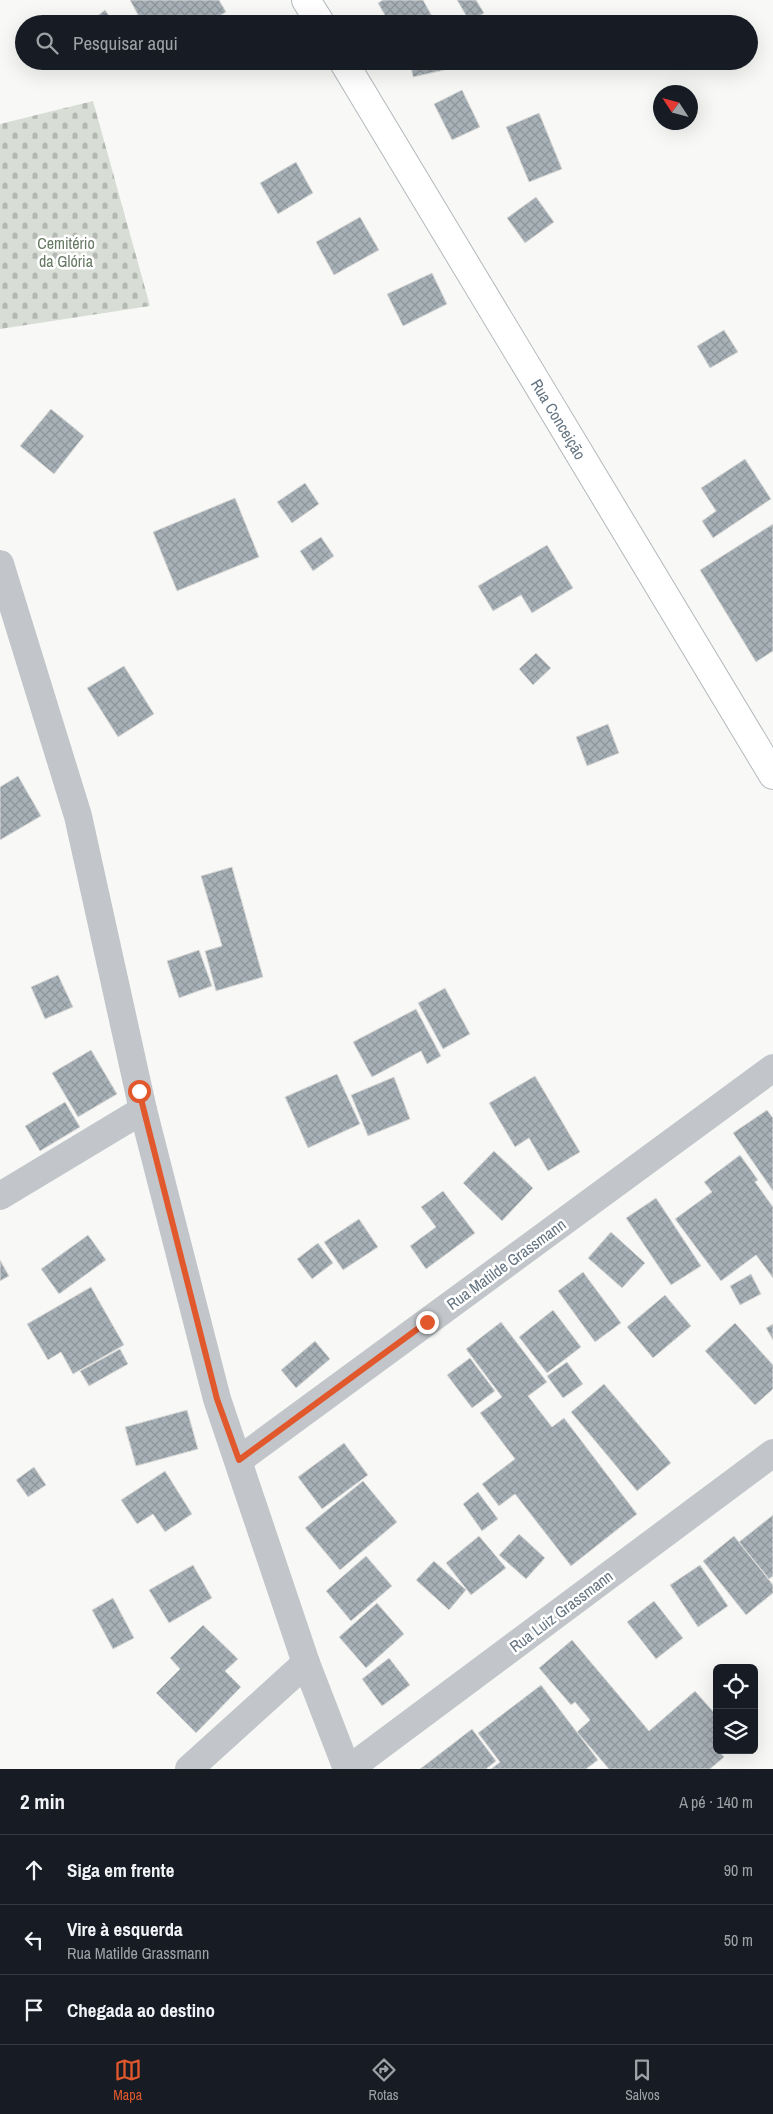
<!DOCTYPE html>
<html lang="pt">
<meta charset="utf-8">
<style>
body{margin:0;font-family:"Archivo Narrow",sans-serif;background:#242831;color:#f1f3f6}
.controls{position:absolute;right:15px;bottom:15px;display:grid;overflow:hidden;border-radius:8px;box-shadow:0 5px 20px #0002}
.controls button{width:45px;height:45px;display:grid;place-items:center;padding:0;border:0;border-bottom:1px solid #363941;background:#171b24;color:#f1f3f6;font:25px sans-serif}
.compass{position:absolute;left:653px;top:85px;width:45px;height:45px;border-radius:50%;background:#171b24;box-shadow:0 5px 20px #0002;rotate:306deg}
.stop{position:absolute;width:15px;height:15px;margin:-11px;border:4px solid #e1582d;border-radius:50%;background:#fff}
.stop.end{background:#e1582d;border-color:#fff;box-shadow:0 1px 5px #0008}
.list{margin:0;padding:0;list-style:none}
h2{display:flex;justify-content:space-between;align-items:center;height:65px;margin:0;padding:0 20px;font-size:21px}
h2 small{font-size:16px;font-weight:400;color:#9ea1a6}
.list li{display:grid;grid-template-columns:32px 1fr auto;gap:15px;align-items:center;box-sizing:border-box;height:70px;padding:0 20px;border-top:1px solid #363941}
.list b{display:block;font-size:19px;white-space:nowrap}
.list p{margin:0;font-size:16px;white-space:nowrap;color:#9ea1a6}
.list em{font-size:16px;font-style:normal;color:#9ea1a6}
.icon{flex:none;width:28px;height:28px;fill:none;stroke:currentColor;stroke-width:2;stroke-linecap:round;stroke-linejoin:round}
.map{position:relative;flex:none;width:773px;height:1769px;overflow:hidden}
.search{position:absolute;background:#171b24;box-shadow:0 5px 20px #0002;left:15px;right:15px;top:15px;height:55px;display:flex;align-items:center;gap:12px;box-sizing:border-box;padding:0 18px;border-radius:28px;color:#9ea1a6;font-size:19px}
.sheet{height:275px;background:#171b24}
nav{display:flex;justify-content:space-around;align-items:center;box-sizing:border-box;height:70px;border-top:1px solid #363941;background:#171b24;font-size:14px;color:#9ea1a6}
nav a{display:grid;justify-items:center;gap:2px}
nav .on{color:#e1582d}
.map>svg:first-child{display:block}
.cemetery{fill:url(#cemetery-stones)}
.building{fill:url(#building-cross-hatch);stroke:#dadad8}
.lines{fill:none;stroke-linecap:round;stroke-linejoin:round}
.secondary-casing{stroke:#b2b8bd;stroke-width:30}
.minor{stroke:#c2c6ca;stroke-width:28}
.tertiary{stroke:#c2c6ca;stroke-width:28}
.secondary{stroke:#fff;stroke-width:28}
.route{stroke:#e1582d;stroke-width:6}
.labels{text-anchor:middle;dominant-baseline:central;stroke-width:5;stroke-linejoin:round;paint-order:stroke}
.park-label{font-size:16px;fill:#667963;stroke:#fff}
.street-label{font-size:16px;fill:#647481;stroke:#fff}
</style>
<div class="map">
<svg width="773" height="1769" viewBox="0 0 773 1769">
<defs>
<pattern id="cemetery-stones" width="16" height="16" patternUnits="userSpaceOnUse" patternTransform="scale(1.25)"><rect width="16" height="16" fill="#d8ddd5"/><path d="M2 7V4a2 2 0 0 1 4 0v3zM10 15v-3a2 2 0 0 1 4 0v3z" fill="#b3b8b2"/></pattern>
<pattern id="building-cross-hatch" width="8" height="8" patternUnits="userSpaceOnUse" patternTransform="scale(1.25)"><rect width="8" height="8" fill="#a8b1b7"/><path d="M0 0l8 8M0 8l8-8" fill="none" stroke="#8c959a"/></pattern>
</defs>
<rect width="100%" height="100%" fill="#f8f9f6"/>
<path class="cemetery" d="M 93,101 L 150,306 L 0,329 L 0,124 Z"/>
<g class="building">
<path d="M 130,0 L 219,0 L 226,12 L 206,24 L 143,24 Z"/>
<path d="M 383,0 L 423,0 L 433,18 L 424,24 L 390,24 L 378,3 Z"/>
<path d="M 457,0 L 476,0 L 484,13 L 470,22 Z"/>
<path d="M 105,10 L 115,24 L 87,24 Z"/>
<path d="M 410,61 L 452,61 L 453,68 L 413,77 Z"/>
<path d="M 462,90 L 480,127 L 452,140 L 434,104 Z"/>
<path d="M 539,113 L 562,169 L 529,182 L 506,127 Z"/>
<path d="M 296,162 L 313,193 L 278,214 L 260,183 Z"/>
<path d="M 536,197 L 554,222 L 525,243 L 507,218 Z"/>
<path d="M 360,217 L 379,250 L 334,275 L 316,242 Z"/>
<path d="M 432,273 L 447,304 L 403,326 L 387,294 Z"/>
<path d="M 724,330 L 738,352 L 710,368 L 697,346 Z"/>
<path d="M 51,409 L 84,436 L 54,474 L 20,446 Z"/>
<path d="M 745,459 L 771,499 L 713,538 L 702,521 L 716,511 L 701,488 Z"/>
<path d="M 305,483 L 319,504 L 292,523 L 277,502 Z"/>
<path d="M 235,498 L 259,557 L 177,591 L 153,532 Z"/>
<path d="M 773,524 L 773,651 L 756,662 L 700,570 Z"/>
<path d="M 321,537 L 334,556 L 313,571 L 300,551 Z"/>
<path d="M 547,545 L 573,588 L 532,613 L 521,595 L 493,611 L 478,586 Z"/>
<path d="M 536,653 L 551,668 L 533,685 L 519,669 Z"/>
<path d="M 124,666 L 154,714 L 118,737 L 87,688 Z"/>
<path d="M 608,724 L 619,753 L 587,766 L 576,737 Z"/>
<path d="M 18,776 L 41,816 L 0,840 L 0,787 Z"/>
<path d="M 232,867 L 263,977 L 216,991 L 205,951 L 222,946 L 201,876 Z"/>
<path d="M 199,950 L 212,986 L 179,998 L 167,961 Z"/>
<path d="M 58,975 L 73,1007 L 45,1019 L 31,987 Z"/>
<path d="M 445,988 L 470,1034 L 443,1049 L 418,1003 Z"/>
<path d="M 416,1009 L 441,1056 L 427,1064 L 421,1051 L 372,1077 L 353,1042 Z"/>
<path d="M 91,1050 L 117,1094 L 78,1117 L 52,1073 Z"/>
<path d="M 337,1074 L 360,1124 L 308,1148 L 285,1097 Z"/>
<path d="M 535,1076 L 580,1152 L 548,1171 L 529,1138 L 515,1147 L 489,1103 Z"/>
<path d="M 394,1077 L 410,1119 L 368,1136 L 351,1095 Z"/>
<path d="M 65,1102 L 80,1127 L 40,1151 L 25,1126 Z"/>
<path d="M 767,1110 L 773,1118 L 773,1191 L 733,1133 Z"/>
<path d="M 494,1151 L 533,1188 L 502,1221 L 463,1183 Z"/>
<path d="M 740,1155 L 758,1180 L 755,1182 L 773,1207 L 773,1278 L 756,1255 L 721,1281 L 675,1219 L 712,1192 L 704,1182 Z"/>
<path d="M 443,1191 L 475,1233 L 426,1269 L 410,1246 L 436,1227 L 421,1207 Z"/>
<path d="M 656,1198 L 701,1266 L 671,1285 L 626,1218 Z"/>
<path d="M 359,1219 L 378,1247 L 343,1270 L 324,1242 Z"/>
<path d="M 611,1232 L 645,1263 L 622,1288 L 588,1258 Z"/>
<path d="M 88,1235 L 106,1260 L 59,1294 L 41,1269 Z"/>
<path d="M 318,1243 L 333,1263 L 312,1279 L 297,1259 Z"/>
<path d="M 0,1260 L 9,1276 L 0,1281 Z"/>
<path d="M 583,1272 L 621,1323 L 595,1342 L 558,1291 Z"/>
<path d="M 751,1274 L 761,1294 L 740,1305 L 730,1286 Z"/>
<path d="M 91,1287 L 124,1345 L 73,1374 L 61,1352 L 48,1360 L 27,1324 Z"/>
<path d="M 665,1295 L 691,1326 L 653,1358 L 627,1327 Z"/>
<path d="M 553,1310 L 581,1347 L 547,1373 L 519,1337 Z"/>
<path d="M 501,1322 L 547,1382 L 528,1396 L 552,1427 L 564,1418 L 637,1514 L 571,1566 L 515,1494 L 499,1506 L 482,1484 L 515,1459 L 480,1413 L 502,1397 L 466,1349 Z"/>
<path d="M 735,1323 L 773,1365 L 773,1389 L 755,1405 L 705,1351 Z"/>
<path d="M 773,1324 L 773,1340 L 766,1328 Z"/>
<path d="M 315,1341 L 330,1359 L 296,1388 L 281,1370 Z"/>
<path d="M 120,1349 L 128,1364 L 89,1386 L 80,1371 Z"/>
<path d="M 470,1358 L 495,1391 L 472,1408 L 447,1375 Z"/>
<path d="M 567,1362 L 583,1384 L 563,1398 L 547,1376 Z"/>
<path d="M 604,1384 L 671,1463 L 637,1491 L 571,1412 Z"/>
<path d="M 187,1410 L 198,1449 L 136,1466 L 125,1427 Z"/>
<path d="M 344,1443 L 368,1475 L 322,1509 L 298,1477 Z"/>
<path d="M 34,1467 L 46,1485 L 28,1497 L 16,1480 Z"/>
<path d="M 165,1471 L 192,1514 L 165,1532 L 153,1514 L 137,1524 L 121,1500 Z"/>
<path d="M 363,1481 L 397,1522 L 340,1570 L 305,1528 Z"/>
<path d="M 478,1492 L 498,1519 L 482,1531 L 463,1504 Z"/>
<path d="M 773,1515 L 773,1576 L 769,1579 L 739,1542 Z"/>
<path d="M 519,1534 L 545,1558 L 526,1579 L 499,1555 Z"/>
<path d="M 479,1536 L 506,1568 L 471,1595 L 446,1563 Z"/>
<path d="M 734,1536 L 773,1585 L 773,1593 L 746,1615 L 703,1561 Z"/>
<path d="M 366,1556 L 392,1586 L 351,1621 L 326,1591 Z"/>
<path d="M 434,1561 L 466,1590 L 449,1610 L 416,1580 Z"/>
<path d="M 193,1565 L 212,1598 L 169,1623 L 149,1590 Z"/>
<path d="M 700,1565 L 728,1606 L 698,1627 L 670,1585 Z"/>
<path d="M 113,1598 L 134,1638 L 113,1649 L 92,1610 Z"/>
<path d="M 654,1601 L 683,1638 L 656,1659 L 627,1622 Z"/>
<path d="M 377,1603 L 404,1634 L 366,1668 L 339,1637 Z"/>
<path d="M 203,1625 L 238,1659 L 225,1671 L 241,1687 L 196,1733 L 156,1693 L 180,1669 L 170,1658 Z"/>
<path d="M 572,1640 L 649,1731 L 695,1691 L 717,1716 L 717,1745 L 715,1746 L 724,1757 L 710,1769 L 609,1769 L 577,1732 L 590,1720 L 575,1702 L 571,1705 L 539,1668 Z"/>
<path d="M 389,1658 L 410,1685 L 382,1706 L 362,1679 Z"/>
<path d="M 541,1685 L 598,1760 L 586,1769 L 491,1769 L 500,1762 L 478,1733 Z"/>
<path d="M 472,1729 L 496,1761 L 486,1769 L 420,1769 Z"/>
</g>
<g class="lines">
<g class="secondary-casing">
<g id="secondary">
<path d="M 306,0 L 321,24"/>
<path id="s1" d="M 343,61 L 773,775"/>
</g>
</g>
<g class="minor">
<path d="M 0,1196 L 143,1110"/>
<path d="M 239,1460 L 773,1068"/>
<path d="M 189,1769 L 306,1663"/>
</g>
<g class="tertiary">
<path d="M 0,564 L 78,816 L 143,1110 L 217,1399 L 306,1663 L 347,1769"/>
<path d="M 349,1769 L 773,1453"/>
</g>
<use href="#secondary" class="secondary"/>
</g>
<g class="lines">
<path class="route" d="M 139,1091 L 217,1399 L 239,1460 L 427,1322"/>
</g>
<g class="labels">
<g class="park-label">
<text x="66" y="243">Cemitério<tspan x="66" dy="18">da Glória</tspan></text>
</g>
<g class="street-label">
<text stroke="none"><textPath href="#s1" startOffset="418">Rua Conceição</textPath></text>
<text transform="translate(506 1264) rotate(-36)">Rua Matilde Grassmann</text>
<text transform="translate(561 1611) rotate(-37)">Rua Luiz Grassmann</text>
</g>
</g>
</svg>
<div class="controls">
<button><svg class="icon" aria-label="locate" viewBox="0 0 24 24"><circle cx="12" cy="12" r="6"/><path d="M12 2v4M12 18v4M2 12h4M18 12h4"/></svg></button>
<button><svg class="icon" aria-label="layers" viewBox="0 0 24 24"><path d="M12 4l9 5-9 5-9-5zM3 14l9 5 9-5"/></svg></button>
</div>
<svg class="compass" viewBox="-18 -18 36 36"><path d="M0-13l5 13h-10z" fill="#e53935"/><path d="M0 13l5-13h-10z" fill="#9ea1a6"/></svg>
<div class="stop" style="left:139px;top:1091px"></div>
<div class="stop end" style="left:427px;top:1322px"></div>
<div class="search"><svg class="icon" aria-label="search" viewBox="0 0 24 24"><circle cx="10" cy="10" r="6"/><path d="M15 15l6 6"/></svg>Pesquisar aqui</div>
</div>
<section class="sheet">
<h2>2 min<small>A pé · 140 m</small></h2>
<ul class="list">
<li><svg class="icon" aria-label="ahead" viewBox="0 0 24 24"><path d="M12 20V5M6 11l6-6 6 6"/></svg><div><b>Siga em frente</b></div><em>90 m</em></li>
<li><svg class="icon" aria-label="left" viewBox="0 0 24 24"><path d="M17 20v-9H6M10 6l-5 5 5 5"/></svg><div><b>Vire à esquerda</b><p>Rua Matilde Grassmann</p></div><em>50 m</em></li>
<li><svg class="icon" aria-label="arrive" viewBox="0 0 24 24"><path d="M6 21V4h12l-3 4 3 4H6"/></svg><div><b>Chegada ao destino</b></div></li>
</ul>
</section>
<nav>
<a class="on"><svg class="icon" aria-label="map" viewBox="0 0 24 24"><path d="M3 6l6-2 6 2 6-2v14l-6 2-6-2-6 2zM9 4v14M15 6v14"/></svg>Mapa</a>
<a><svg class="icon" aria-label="directions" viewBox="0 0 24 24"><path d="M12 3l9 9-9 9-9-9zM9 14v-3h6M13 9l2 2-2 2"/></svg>Rotas</a>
<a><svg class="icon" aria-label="saved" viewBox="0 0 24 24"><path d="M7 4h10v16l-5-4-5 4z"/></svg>Salvos</a>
</nav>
